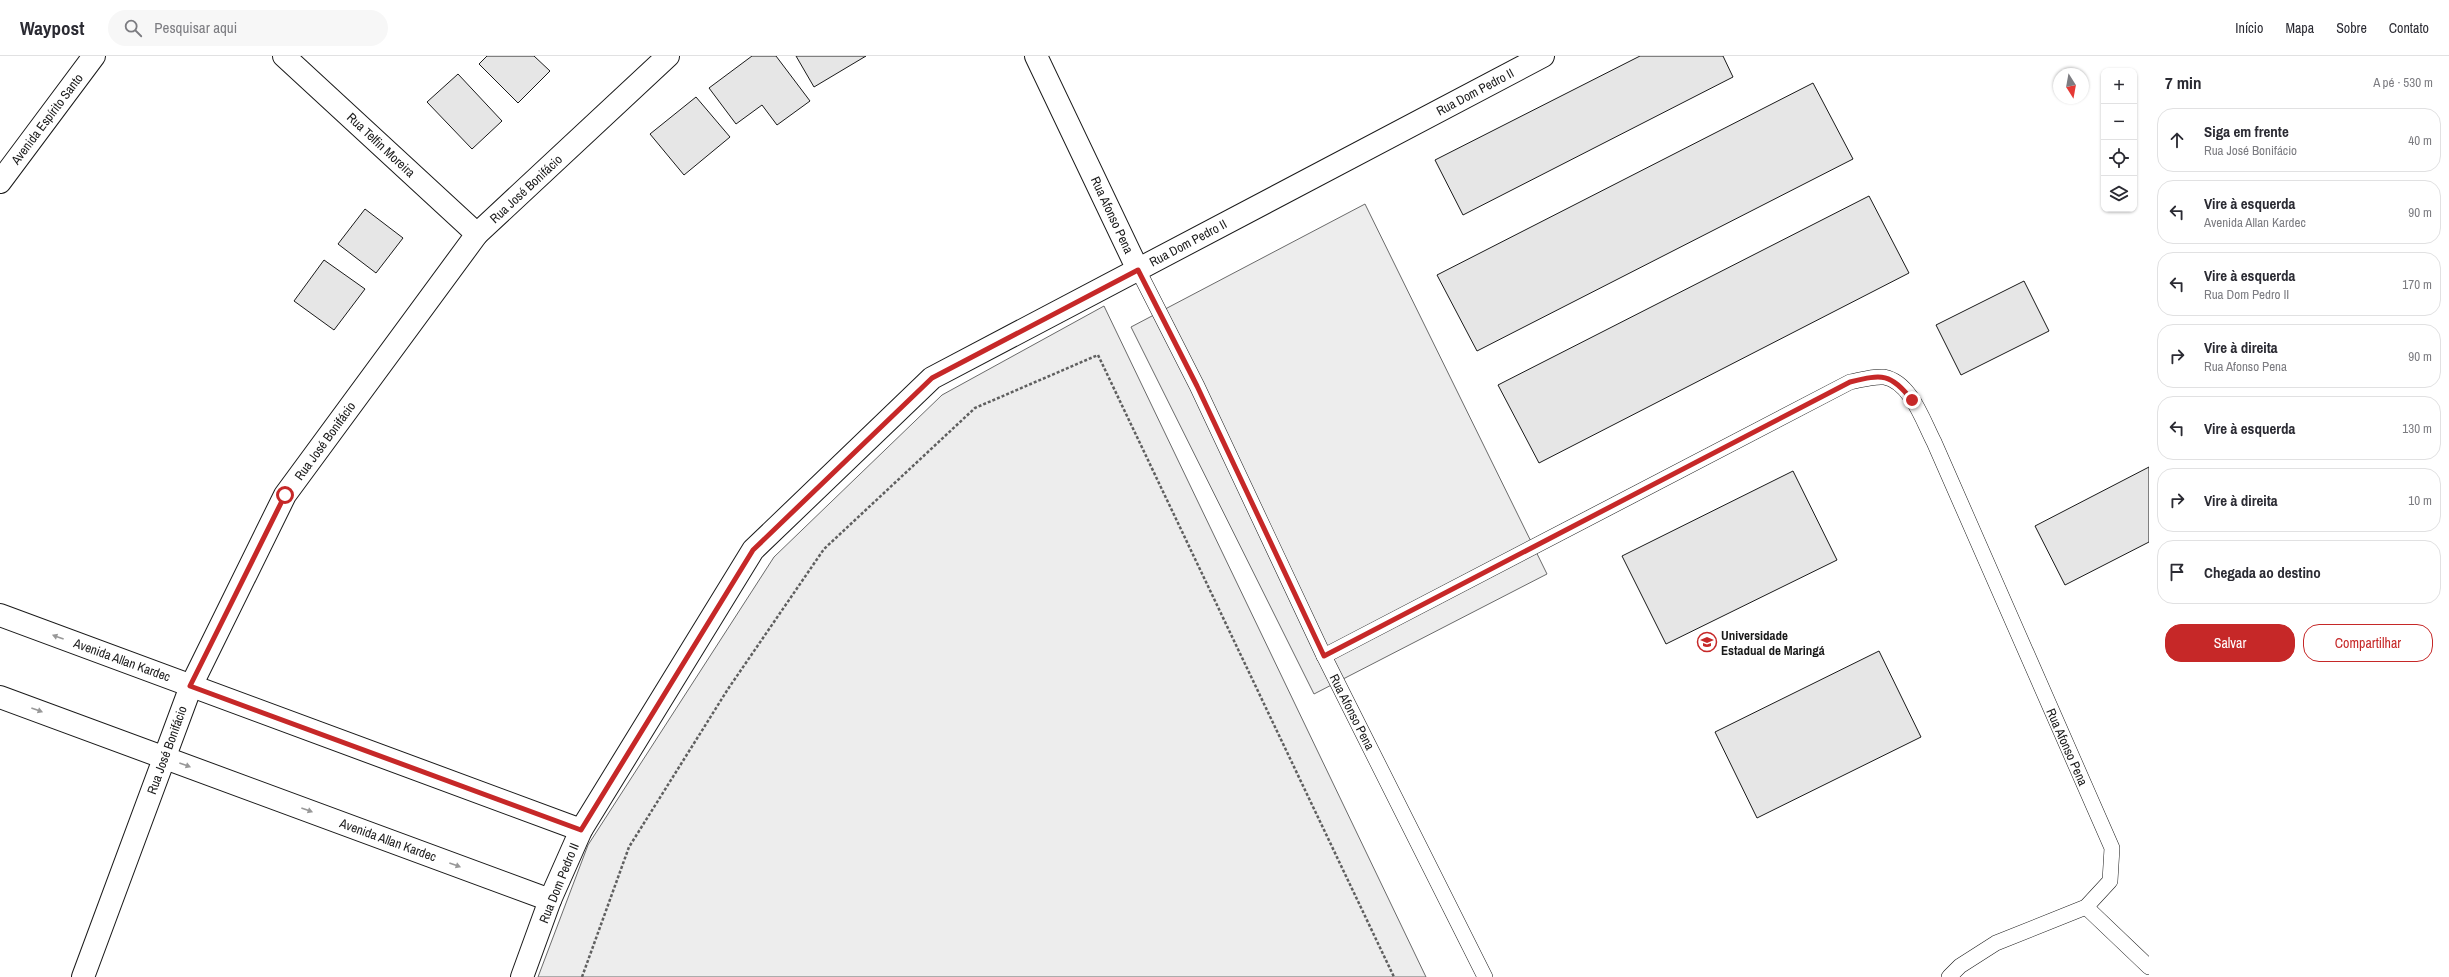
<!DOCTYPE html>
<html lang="pt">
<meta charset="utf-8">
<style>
body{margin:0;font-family:"Archivo Narrow",sans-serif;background:#f7f7f7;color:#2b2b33}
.controls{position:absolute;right:12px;top:12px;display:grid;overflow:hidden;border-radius:8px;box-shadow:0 1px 3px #0004}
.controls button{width:36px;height:36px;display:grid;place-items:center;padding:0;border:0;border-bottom:1px solid #e1e1e2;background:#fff;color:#2b2b33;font:20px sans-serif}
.compass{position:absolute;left:2053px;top:12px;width:36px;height:36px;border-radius:50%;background:#fff;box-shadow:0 1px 3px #0004;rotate:169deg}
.stop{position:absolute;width:12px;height:12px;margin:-9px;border:3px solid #c62828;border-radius:50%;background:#fff}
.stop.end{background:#c62828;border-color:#fff;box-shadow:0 1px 4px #0008}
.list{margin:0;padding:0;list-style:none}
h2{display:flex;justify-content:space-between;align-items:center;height:52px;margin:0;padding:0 16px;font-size:17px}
h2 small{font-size:13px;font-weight:400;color:#7c7c81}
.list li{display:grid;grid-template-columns:26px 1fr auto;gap:12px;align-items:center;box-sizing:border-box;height:64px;margin:0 8px 8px;padding:0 8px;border:1px solid #e1e1e2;border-radius:16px}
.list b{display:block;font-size:15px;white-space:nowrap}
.list p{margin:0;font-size:13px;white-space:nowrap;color:#7c7c81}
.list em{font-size:13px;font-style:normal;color:#7c7c81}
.actions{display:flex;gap:8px;padding:12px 16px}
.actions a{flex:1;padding:9px 0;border:1px solid #c62828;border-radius:16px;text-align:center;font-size:14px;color:#c62828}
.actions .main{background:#c62828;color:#fff}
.icon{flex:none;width:22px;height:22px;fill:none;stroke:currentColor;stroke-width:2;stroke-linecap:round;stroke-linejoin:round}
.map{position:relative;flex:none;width:2149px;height:921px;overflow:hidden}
header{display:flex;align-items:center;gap:24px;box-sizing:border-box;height:56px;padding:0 20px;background:#fff;border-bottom:1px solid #e1e1e2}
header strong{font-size:19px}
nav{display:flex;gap:22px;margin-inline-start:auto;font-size:14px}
.search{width:280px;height:36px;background:#f7f7f7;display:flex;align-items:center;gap:10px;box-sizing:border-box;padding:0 14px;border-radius:22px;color:#7c7c81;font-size:15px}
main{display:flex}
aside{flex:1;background:#fff}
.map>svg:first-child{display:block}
.built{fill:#ededed;stroke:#6a6a6a}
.building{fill:#e6e6e6;stroke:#1a1a1a}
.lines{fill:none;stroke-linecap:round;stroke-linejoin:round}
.service-casing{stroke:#1a1a1a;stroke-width:16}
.minor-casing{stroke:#1a1a1a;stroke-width:24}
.secondary-casing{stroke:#1a1a1a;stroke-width:24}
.path{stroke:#5f5f5f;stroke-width:2.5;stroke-dasharray:3 2;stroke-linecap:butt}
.service{stroke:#fff;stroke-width:15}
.minor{stroke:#fff;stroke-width:22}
.secondary{stroke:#fff;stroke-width:22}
.oneway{fill:#989898}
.route{stroke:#c62828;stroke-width:5}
.labels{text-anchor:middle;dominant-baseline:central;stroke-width:3;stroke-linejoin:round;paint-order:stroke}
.street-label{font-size:13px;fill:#1a1a1a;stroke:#fff}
.poi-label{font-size:13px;font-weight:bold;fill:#1a1a1a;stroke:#fff;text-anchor:start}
</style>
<header>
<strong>Waypost</strong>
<div class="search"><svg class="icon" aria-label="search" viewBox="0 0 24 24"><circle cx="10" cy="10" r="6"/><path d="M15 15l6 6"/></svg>Pesquisar aqui</div>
<nav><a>Início</a><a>Mapa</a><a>Sobre</a><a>Contato</a></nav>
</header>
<main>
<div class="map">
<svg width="2149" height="921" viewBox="0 0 2149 921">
<rect width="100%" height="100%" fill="#fff"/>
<g class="built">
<path d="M 1365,148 L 1547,518 L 1314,638 L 1131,271 Z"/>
<path d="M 1104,250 L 1426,921 L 538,921 L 588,789 L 774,501 L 942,339 Z"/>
</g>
<g class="building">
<path d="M 487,0 L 534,0 L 550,15 L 518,47 L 479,8 Z"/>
<path d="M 752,0 L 776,0 L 810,45 L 777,69 L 762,49 L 736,68 L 709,32 Z"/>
<path d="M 796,0 L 866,0 L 814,31 Z"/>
<path d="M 1640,0 L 1723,0 L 1733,21 L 1463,159 L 1435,104 Z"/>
<path d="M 458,18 L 502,65 L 472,93 L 427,46 Z"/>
<path d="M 1813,27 L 1853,103 L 1477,295 L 1437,219 Z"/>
<path d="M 696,41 L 730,81 L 684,119 L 650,78 Z"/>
<path d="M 1869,140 L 1909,217 L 1539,407 L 1498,329 Z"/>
<path d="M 365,153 L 403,182 L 376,217 L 338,188 Z"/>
<path d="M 324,204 L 365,233 L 334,274 L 294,245 Z"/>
<path d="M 2024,225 L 2049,275 L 1961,319 L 1936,269 Z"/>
<path d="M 2149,411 L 2149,486 L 2065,529 L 2035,470 Z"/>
<path d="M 1793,415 L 1837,504 L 1666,588 L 1622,500 Z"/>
<path d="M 1879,595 L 1921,681 L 1757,762 L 1715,676 Z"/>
</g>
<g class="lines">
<g class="service-casing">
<g id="service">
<path d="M 1138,214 L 1197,330 L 1324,600 L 1485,921"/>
<path d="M 1324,600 L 1850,326 C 1861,324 1872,320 1884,321 C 1911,326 1923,365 1934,386 L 2112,792 L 2110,825 L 2086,851 L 1996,887 L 1960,910 L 1949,921"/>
<path d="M 2086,851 L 2149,911"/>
</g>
</g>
<g class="minor-casing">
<g id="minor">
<path d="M 284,0 L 477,178"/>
<path d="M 1036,0 L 1138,214"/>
<path d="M 0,559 L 581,774"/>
<path d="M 0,641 L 550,844"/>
<path d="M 83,921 L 191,630 L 285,439 L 477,178 L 668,0"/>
<path d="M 522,921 L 550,844 L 581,774 L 753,494 L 932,322 L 1543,0"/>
</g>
</g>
<g class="secondary-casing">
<path id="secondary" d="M 0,126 L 94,0"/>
</g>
<path class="path" d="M 582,921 L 629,791 L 728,633 L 824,493 L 975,352 L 1098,299 L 1394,921"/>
<use href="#service" class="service"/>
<use href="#minor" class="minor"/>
<use href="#secondary" class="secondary"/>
</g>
<defs><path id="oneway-solid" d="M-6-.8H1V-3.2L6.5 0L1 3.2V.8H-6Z"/></defs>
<g class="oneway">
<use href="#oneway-solid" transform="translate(58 581) rotate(-160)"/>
<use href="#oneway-solid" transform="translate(37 654) rotate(20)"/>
<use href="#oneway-solid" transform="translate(185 709) rotate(20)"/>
<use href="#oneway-solid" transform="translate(307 754) rotate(20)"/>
<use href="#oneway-solid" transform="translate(455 809) rotate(20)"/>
</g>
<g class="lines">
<path class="route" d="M 285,439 L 190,630 L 581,774 L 753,494 L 932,322 L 1138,214 L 1197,330 L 1324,600 L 1850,326 C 1883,318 1890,317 1912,344"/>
</g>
<defs>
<g id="university-ring" transform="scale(1)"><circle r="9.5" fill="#fff" stroke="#c62828" stroke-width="1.5"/><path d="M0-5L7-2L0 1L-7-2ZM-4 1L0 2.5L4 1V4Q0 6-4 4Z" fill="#c62828"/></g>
</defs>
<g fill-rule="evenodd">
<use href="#university-ring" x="1707" y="586"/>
</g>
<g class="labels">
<g class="street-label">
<text transform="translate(1475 36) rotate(-28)">Rua Dom Pedro II</text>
<text transform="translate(47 63) rotate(-53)">Avenida Espírito Santo</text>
<text transform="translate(381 89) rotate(43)">Rua Telfin Moreira</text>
<text transform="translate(526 133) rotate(-43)">Rua José Bonifácio</text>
<text transform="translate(1112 159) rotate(65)">Rua Afonso Pena</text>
<text transform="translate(1188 187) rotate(-28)">Rua Dom Pedro II</text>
<text transform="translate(325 385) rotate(-54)">Rua José Bonifácio</text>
<text transform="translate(122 604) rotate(20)">Avenida Allan Kardec</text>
<text transform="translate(1352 656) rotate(63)">Rua Afonso Pena</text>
<text transform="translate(2067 691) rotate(66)">Rua Afonso Pena</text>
<text transform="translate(167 694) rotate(-70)">Rua José Bonifácio</text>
<text transform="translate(388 784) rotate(20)">Avenida Allan Kardec</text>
<text transform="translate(559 827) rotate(-68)">Rua Dom Pedro II</text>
</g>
<g class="poi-label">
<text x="1721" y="579">Universidade<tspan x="1721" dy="15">Estadual de Maringá</tspan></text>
</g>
</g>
</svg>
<div class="controls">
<button>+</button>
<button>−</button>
<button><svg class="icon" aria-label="locate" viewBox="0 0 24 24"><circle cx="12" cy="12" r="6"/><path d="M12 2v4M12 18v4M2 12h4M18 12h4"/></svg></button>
<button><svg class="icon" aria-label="layers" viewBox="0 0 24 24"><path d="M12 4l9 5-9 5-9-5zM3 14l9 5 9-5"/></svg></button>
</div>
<svg class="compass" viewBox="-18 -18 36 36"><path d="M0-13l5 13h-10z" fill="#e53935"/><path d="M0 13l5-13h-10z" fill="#7c7c81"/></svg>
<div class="stop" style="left:285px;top:439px"></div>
<div class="stop end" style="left:1912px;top:344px"></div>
</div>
<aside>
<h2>7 min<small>A pé · 530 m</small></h2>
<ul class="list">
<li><svg class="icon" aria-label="ahead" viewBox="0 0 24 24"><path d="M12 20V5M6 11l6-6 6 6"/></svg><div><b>Siga em frente</b><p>Rua José Bonifácio</p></div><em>40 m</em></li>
<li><svg class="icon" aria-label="left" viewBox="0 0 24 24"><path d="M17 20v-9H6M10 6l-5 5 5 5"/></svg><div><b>Vire à esquerda</b><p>Avenida Allan Kardec</p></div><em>90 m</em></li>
<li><svg class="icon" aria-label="left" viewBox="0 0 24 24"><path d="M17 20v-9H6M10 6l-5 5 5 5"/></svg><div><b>Vire à esquerda</b><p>Rua Dom Pedro II</p></div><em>170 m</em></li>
<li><svg class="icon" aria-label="right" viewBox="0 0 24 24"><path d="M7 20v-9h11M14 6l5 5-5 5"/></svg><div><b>Vire à direita</b><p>Rua Afonso Pena</p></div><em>90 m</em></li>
<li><svg class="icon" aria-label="left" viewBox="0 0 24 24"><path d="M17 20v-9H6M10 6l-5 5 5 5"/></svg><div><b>Vire à esquerda</b></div><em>130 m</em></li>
<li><svg class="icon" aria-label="right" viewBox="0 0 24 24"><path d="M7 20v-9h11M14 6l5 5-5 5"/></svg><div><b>Vire à direita</b></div><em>10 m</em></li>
<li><svg class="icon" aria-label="arrive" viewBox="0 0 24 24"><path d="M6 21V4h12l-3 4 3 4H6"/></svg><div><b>Chegada ao destino</b></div></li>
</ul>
<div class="actions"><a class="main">Salvar</a><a>Compartilhar</a></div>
</aside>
</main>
